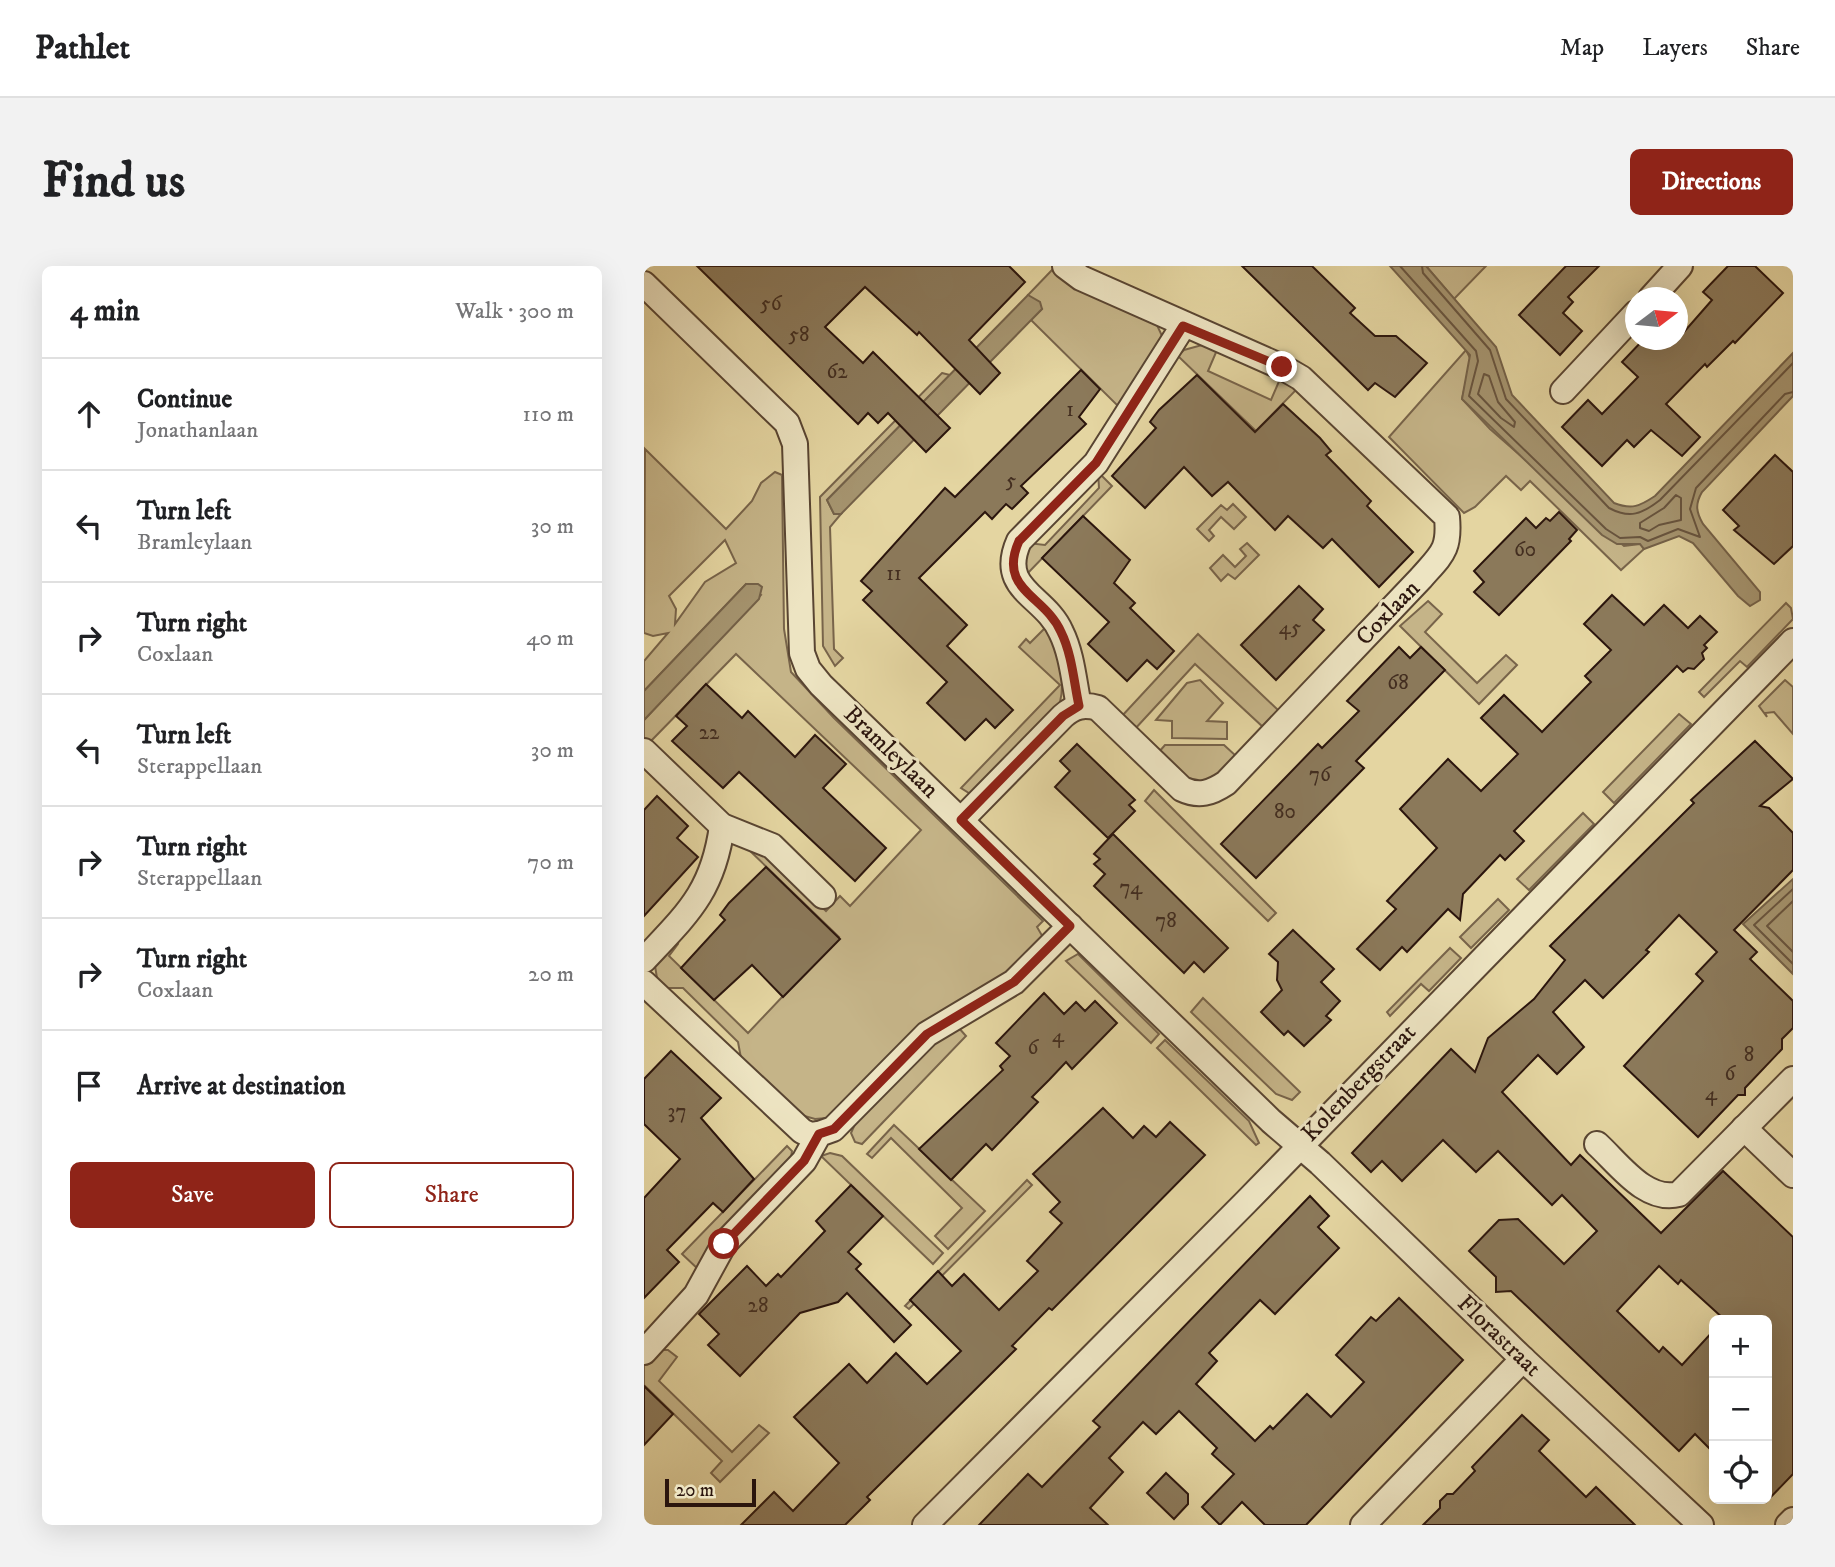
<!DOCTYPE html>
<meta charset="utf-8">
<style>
body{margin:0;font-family:"IM FELL DW Pica",serif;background:#f2f2f2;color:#202124}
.controls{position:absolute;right:21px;bottom:21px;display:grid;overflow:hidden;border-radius:10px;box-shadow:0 7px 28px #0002}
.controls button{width:63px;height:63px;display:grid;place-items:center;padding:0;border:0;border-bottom:2px solid #e0e0e0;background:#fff;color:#202124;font:35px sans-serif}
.compass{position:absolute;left:981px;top:21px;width:63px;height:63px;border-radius:50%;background:#fff;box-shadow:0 7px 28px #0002;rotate:74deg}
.scale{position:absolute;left:21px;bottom:18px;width:91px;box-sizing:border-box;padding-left:7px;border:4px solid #2b150d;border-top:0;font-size:19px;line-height:24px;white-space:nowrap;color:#2b150d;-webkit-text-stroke:5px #ede4c2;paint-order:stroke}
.stop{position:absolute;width:21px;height:21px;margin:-16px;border:5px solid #8f2418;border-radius:50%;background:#fff}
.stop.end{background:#8f2418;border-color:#fff;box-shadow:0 2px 7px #0008}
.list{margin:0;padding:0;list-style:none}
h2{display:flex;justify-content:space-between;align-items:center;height:91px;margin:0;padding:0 28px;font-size:30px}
h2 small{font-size:23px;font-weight:400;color:#757577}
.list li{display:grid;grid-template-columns:46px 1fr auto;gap:21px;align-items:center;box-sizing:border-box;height:112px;padding:0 28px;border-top:2px solid #e0e0e0}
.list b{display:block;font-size:26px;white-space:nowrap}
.list p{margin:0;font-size:23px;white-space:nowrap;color:#757577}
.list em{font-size:23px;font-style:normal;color:#757577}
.actions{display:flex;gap:14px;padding:21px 28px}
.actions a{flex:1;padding:16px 0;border:2px solid #8f2418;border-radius:10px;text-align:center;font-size:24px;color:#8f2418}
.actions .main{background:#8f2418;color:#fff}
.icon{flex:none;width:38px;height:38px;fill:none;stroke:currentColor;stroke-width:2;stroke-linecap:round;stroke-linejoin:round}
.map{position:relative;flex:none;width:1149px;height:1259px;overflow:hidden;border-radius:10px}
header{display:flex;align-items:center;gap:42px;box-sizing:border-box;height:98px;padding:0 35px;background:#fff;border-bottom:2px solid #e0e0e0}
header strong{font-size:33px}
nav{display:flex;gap:38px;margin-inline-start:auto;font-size:24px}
.intro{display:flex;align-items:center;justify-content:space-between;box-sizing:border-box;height:168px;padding:0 42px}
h1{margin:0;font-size:49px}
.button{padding:18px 32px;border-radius:10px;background:#8f2418;color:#fff;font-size:24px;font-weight:700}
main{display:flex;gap:42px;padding:0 42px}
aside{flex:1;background:#fff;border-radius:10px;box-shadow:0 7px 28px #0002}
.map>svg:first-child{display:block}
.green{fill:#c5b488;stroke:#78644a;stroke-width:2;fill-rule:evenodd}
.water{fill:#a5946f;stroke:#746148;stroke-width:2}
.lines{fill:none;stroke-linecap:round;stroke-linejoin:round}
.shore{stroke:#68543e;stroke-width:2}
.building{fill:#8b795a;stroke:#2b150d;stroke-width:2}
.minor-casing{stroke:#594532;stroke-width:28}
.minor{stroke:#ede4c2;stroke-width:24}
.route{stroke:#8f2418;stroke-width:9}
.labels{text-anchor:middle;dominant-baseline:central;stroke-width:6;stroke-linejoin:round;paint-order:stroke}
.number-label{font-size:21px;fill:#432e20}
.street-label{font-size:24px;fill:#2b150d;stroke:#ede4c2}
</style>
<header>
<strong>Pathlet</strong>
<nav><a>Map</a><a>Layers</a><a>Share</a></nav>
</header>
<div class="intro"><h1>Find us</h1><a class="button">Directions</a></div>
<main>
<aside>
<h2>4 min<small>Walk · 300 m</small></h2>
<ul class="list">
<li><svg class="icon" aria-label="ahead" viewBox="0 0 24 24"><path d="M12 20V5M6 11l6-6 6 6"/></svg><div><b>Continue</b><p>Jonathanlaan</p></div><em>110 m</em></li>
<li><svg class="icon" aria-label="left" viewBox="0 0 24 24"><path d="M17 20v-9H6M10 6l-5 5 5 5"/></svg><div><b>Turn left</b><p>Bramleylaan</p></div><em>30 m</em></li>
<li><svg class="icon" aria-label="right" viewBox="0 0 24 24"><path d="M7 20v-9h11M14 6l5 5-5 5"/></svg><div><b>Turn right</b><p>Coxlaan</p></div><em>40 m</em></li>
<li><svg class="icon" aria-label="left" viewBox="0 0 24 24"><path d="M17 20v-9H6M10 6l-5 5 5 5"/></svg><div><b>Turn left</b><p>Sterappellaan</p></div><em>30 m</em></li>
<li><svg class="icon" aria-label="right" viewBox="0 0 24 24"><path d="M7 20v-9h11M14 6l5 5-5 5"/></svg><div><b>Turn right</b><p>Sterappellaan</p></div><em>70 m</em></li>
<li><svg class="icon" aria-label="right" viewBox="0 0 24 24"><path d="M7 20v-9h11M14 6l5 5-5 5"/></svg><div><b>Turn right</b><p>Coxlaan</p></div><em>20 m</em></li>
<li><svg class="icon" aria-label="arrive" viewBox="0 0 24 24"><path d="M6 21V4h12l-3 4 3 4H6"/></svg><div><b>Arrive at destination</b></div></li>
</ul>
<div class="actions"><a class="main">Save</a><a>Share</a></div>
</aside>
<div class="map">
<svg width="1149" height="1259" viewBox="0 0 1149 1259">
<rect width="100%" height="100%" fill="#e4d5a1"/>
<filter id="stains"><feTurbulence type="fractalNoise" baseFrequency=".00286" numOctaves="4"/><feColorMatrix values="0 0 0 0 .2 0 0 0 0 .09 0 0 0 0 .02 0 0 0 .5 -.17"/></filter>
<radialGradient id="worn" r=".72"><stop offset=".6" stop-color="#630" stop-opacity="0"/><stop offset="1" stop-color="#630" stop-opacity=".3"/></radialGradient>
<g class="green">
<path d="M 782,0 L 842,0 L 810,33 Z"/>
<path d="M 408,4 L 415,11 L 512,57 L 519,72 L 477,143 L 387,54 L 398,43 L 384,29 Z"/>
<path d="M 558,79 L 573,84 L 564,105 L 627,134 L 636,113 L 652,124 L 612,165 L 534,90 L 540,84 Z"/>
<path d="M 822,84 L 827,94 L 818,133 L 846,163 L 980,280 L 996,278 L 1000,283 L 977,304 L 886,215 L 877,224 L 862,210 L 831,241 L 820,247 L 745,171 Z"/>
<path d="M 298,107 L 306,109 L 183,234 L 190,248 L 197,248 L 186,261 L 190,383 L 199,392 L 191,400 L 179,380 L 176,231 Z"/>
<path d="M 1,183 L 82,263 L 108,235 L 117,217 L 131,206 L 138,209 L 140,363 L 147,406 L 190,452 L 399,655 L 393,661 L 400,673 L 356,714 L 183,852 L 171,853 L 157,849 L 97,792 L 94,776 L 39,722 L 23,722 L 13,712 L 11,700 L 30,675 L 34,678 L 25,690 L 104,767 L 195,671 L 104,583 L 121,587 L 182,645 L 196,630 L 206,640 L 277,564 L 92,388 L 5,477 L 0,472 L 0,454 L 117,329 L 102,318 L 0,425 L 0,395 L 24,367 L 9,370 L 0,367 ZM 81,274 L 92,297 L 61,316 L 31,358 L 32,343 L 25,330 Z"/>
<path d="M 454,206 L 468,220 L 383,308 L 379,299 L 384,277 L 401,279 L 455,222 Z"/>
<path d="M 589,238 L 602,251 L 590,263 L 577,251 L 565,264 L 570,270 L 565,275 L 553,263 L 577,239 L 583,244 Z"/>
<path d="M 603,277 L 615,289 L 591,313 L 584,308 L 577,315 L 566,302 L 579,289 L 591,301 L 602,290 L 596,283 Z"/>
<path d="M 784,335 L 798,348 L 781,366 L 833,417 L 862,389 L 873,399 L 835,438 L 756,360 Z"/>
<path d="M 1142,337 L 1147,342 L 1149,353 L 1103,401 L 1096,395 L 1060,431 L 1055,426 Z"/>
<path d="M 402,361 C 413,381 422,413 416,436 L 328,529 L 317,522 L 416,419 L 375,381 L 382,373 L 386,377 Z"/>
<path d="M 554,368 L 635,445 L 619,461 L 551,398 L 490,464 L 477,451 Z"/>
<path d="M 556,414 L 579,437 L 563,455 L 583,456 L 583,473 L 528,472 L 528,455 L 512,454 L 543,417 Z"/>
<path d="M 1141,414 L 1149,421 L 1149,468 L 1130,446 L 1121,447 L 1123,451 L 1115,440 Z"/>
<path d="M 1035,448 L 1047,458 L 970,537 L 959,526 Z"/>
<path d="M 521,479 L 580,479 L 592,490 L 569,513 L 550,517 L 514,487 Z"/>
<path d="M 510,524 L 632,647 L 624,655 L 501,535 Z"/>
<path d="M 939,547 L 950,558 L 885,624 L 873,613 Z"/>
<path d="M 854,633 L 865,644 L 827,682 L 816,671 Z"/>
<path d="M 806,682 L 817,692 L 785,725 L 777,718 L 746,750 L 743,746 Z"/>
<path d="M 434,688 L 515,768 L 507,777 L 422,695 Z"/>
<path d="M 559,732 L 656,826 L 648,834 L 632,828 L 547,746 Z"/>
<path d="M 314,761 L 322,770 L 218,878 L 211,876 L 207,867 L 211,858 L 287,778 Z"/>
<path d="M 521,774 L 605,855 L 615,877 L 612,879 L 513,782 Z"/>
<path d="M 250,859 L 341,945 L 304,983 L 291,970 L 318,942 L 247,872 L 228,892 L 223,888 Z"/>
<path d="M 143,880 L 148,885 L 147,892 L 55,1004 L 38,988 Z"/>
<path d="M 186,887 L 198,890 L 299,987 L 289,998 L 177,890 Z"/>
<path d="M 383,914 L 388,919 L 265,1043 L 261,1040 Z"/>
<path d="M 15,1084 L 24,1084 L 33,1091 L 15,1115 L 88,1186 L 115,1159 L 125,1167 L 76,1216 L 67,1207 L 78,1195 L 0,1119 L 0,1095 Z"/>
</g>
<g class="water">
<path d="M 746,0 L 782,0 L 852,81 L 868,129 L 970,237 C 988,244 996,240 1011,230 L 1149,87 L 1149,130 L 1058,226 C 1051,238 1052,246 1059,258 L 1116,326 L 1116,334 L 1106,340 L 1094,330 L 1049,277 L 1035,270 L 1000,283 L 996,278 L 973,278 L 958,269 L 818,133 L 826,89 Z"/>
<path d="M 384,29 L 396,36 L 398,43 L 197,248 L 190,248 L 183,234 Z"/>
<path d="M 102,318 L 114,318 L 118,321 L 115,333 L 0,454 L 0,425 Z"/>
<path d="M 1149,613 L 1149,708 L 1099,658 Z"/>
</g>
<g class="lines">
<g class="shore">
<path d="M 756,0 L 832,85 L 834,95 L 825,130 L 962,263 L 976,272 L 996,271 L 1004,275 L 1034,263 L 1056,271 L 1046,243 L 1052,222 L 1141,128 L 1149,126"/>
<path d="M 778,0 L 779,7 L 846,84 L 862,133 L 965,242 C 986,253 998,248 1016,234 L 1149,97"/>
<path d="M 840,108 L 845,110 L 854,136 L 871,156 L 870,161 L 857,152 L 834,128 Z"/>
<path d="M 1032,229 L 1037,232 L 1037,254 L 1015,259 L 1005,265 L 996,262 L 996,257 L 1020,242 Z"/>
<path d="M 1149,623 L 1110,659 L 1149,698"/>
<path d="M 1149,635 L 1123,660 L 1149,686"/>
</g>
</g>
<g class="building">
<path d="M 53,0 L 365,0 L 381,16 L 325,74 L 356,107 L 336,128 L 275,66 L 273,69 L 221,21 L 181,61 L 219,97 L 229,86 L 306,162 L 282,186 L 244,147 L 234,157 L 224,147 L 214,158 Z"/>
<path d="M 598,0 L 668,0 L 711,42 L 706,47 L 731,70 L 752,70 L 783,97 L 751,131 L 731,117 L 724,124 Z"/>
<path d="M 922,0 L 955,0 L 924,31 L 929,36 L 919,47 L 938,65 L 916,89 L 875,49 Z"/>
<path d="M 1084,0 L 1111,0 L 1139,27 L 1091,77 L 1089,75 L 1063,101 L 1061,98 L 1022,138 L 1056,171 L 1038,190 L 1007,164 L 990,181 L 983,174 L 958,200 L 918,161 L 944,134 L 958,148 L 994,111 L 978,96 L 999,74 L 1033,74 L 1068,34 L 1059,26 Z"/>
<path d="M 437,104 L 456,123 L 435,151 L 442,158 L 377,220 L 384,227 L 368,243 L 362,238 L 348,253 L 341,246 L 275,312 L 323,359 L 303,380 L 369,444 L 351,462 L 342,453 L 321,474 L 283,437 L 303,416 L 219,334 L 228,325 L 217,315 L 301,222 L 311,231 Z"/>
<path d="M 553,109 L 611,166 L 639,138 L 676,172 L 687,185 L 682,189 L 727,235 L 723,240 L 769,286 L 735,321 L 688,273 L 679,282 L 644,250 L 631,264 L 584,216 L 568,230 L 540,201 L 501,242 L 468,210 L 512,162 L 506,156 L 515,144 Z"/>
<path d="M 1131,189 L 1149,206 L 1149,280 L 1130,298 L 1090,264 L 1095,260 L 1079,244 Z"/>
<path d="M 915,246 L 933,264 L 925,273 L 927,275 L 855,349 L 830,326 L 840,316 L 830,305 L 882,252 L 892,262 L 902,252 L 906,255 Z"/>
<path d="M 439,250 L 486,294 L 470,317 L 491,337 L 486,342 L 530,385 L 513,403 L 503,394 L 483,415 L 444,378 L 465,356 L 398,292 Z"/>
<path d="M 655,320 L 679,343 L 669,354 L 680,364 L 632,414 L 597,379 Z"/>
<path d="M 968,329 L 1000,359 L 1020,339 L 1044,362 L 1056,350 L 1073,366 L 1060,379 L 1063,382 L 1058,387 L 1060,393 L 1050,403 L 1044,402 L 1039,406 L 1033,400 L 870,565 L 880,575 L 861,594 L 856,589 L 819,628 L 816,654 L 804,643 L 763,686 L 758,681 L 736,704 L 713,683 L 752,643 L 743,635 L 793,582 L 756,543 L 804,493 L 837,525 L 874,488 L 837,452 L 860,429 L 898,466 L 947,416 L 941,410 L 967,384 L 940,358 Z"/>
<path d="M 755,381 L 766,392 L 777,381 L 801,404 L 712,495 L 720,502 L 612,612 L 577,578 L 674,478 L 678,482 L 715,445 L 703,435 Z"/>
<path d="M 62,418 L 98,452 L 104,445 L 151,491 L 171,469 L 202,498 L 179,522 L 242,582 L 211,615 L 95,506 L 79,522 L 28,475 L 43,460 L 32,450 Z"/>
<path d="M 1111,475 L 1149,513 L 1116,540 L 1125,542 L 1149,567 L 1149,604 L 1090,664 L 1113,686 L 1106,693 L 1149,735 L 1149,762 L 1138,773 L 1138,783 L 1101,822 L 1101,829 L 1094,829 L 1054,871 L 980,800 L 1059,715 L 1052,708 L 1073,686 L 1035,649 L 1002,684 L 1005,686 L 959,732 L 941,714 L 909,746 L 940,781 L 913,808 L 894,789 L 858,826 L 927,899 L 936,889 L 1017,967 L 1079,905 L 1149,971 L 1149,1208 L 1123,1235 L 1123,1054 L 1081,1054 L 1037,1014 L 1034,1018 L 1015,1000 L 973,1045 L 1015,1086 L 1019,1081 L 1038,1099 L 1070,1064 L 1070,1187 L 1051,1168 L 1035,1185 L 867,1025 L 852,1026 L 852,1011 L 825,985 L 855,954 L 874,953 L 920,998 L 953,965 L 918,929 L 908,939 L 854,885 L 832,906 L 799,874 L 758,915 L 738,895 L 727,906 L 708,887 L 807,783 L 831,806 L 844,772 L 890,733 L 921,694 L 906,680 L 1050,537 L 1047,534 Z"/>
<path d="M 433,478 L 491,534 L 485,539 L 491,545 L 464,572 L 411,521 L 426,505 L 416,495 Z"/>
<path d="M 13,530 L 44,560 L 33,572 L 54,591 L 0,650 L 0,544 Z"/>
<path d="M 469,568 L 584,682 L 560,706 L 550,696 L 540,707 L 450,620 L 461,608 L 450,598 L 456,593 L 450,588 Z"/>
<path d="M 122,601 L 196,673 L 139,731 L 108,699 L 70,734 L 37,702 L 81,654 L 76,649 L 85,637 Z"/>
<path d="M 649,664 L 690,703 L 677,716 L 696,735 L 682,750 L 687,754 L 660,780 L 644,765 L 640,769 L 617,746 L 638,724 L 633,714 L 634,696 L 625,688 Z"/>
<path d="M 400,727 L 420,748 L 432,736 L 441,745 L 451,735 L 473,757 L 428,803 L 422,796 L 405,814 L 388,831 L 394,836 L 348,884 L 342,878 L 307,914 L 275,883 L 359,804 L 356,800 L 366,790 L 352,777 Z"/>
<path d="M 27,785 L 77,832 L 57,852 L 110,913 L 79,946 L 69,937 L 23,984 L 35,996 L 0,1032 L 0,932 L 36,893 L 0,858 L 0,813 Z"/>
<path d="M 459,842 L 489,872 L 500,860 L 512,871 L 526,856 L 561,889 L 408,1044 L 405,1042 L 368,1080 L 372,1083 L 223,1231 L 226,1234 L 201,1259 L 97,1259 L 130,1226 L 149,1245 L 195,1197 L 150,1151 L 205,1098 L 223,1117 L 252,1087 L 283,1118 L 317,1085 L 266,1034 L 294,1005 L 308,1020 L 320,1008 L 355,1044 L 394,1005 L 383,995 L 418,957 L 406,946 L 416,936 L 389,908 Z"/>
<path d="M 207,919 L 239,950 L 204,986 L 217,998 L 212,1003 L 267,1059 L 250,1076 L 203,1027 L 194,1036 L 156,1047 L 96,1110 L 64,1079 L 75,1068 L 55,1048 L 103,1000 L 122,1020 L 134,1008 L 137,1011 L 181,965 L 172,955 Z"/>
<path d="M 666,930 L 685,950 L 674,961 L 695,982 L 631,1048 L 616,1034 L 565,1087 L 573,1095 L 552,1118 L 611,1175 L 626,1160 L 629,1163 L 663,1128 L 687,1151 L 720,1116 L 692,1089 L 727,1051 L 732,1055 L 755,1032 L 819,1094 L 662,1259 L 621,1259 L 598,1236 L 576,1259 L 558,1241 L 590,1208 L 568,1188 L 573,1182 L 535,1145 L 512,1168 L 499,1156 L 465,1192 L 479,1206 L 446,1242 L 464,1259 L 335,1259 L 384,1208 L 398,1221 L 456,1161 L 449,1155 Z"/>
<path d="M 0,1120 L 29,1148 L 0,1179 Z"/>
<path d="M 878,1149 L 905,1174 L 895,1185 L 942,1231 L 952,1221 L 991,1259 L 779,1259 L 796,1242 L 796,1235 L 803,1228 L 809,1228 L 831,1205 L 828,1201 Z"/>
<path d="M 522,1207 L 544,1228 L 544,1238 L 530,1253 L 503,1227 Z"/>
</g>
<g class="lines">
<g class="minor-casing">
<g id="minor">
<path d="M 0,18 L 143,157 L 151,178 L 158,387 L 164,403 L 177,419 L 627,855 L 676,897 L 879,1093 L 1057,1259"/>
<path d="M 1007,32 L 1036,0"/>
<path d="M 919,125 L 992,47"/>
<path d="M 435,440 C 430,416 428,388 417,366 C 401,329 353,324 375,275 L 452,197 L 539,60"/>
<path d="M 0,485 L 78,560 L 128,580 L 179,630"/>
<path d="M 317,554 L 419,450 C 430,440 440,438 454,442 L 538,523 C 555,531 567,527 582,517 L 777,312 C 798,288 806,284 803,251 L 657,112 L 638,101 L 437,12 L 421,0"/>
<path d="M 0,694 C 43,648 69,626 78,560"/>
<path d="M 0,717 L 158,865 L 166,869 L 175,868"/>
<path d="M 1100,862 L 1149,909"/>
<path d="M 953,878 C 975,898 1002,937 1035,928 L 1149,813"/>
<path d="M 0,1086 L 52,1029 L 80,978 L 160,895 L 175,868 L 189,863 L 283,768 L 370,716 L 426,660"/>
<path d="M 281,1259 L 602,936 L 1149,375"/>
<path d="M 719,1259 L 879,1093"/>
<path d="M 1144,1259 L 1149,1254"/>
</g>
</g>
<use href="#minor" class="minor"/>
</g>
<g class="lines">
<path class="route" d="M 80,978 L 160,895 L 175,868 L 190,863 L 283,768 L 370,716 L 426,660 L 317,554 L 419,450 L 435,440 C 430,417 428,388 417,366 C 401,329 353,324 375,275 L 452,197 L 539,60 L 638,101"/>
</g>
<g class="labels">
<g class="number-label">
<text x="127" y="38">56</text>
<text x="155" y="69">58</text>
<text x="193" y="106">62</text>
<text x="426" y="144">1</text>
<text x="367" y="215">5</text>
<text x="881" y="284">60</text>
<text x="250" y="308">11</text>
<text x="646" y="362">45</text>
<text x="754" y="417">68</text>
<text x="65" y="467">22</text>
<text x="676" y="509">76</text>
<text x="641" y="546">80</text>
<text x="487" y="622">74</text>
<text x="522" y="655">78</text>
<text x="414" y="770">4</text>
<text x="389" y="782">6</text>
<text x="1105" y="789">8</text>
<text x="1086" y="808">6</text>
<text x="1067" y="828">4</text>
<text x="33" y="846">37</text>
<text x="114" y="1040">28</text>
</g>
<g class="street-label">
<text transform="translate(744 347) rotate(-46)">Coxlaan</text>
<text transform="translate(247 486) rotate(44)">Bramleylaan</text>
<text transform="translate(715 817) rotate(-46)">Kolenbergstraat</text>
<text transform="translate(855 1070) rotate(44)">Florastraat</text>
</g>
</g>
<rect width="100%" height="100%" filter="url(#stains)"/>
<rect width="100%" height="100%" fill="url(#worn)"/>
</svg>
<div class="controls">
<button>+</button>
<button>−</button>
<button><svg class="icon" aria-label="locate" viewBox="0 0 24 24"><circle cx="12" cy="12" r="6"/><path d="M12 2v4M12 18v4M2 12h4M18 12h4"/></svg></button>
</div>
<svg class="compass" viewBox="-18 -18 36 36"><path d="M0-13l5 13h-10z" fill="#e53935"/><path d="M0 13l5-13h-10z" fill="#757577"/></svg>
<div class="scale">20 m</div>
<div class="stop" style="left:80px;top:978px"></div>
<div class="stop end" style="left:638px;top:101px"></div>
</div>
</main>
